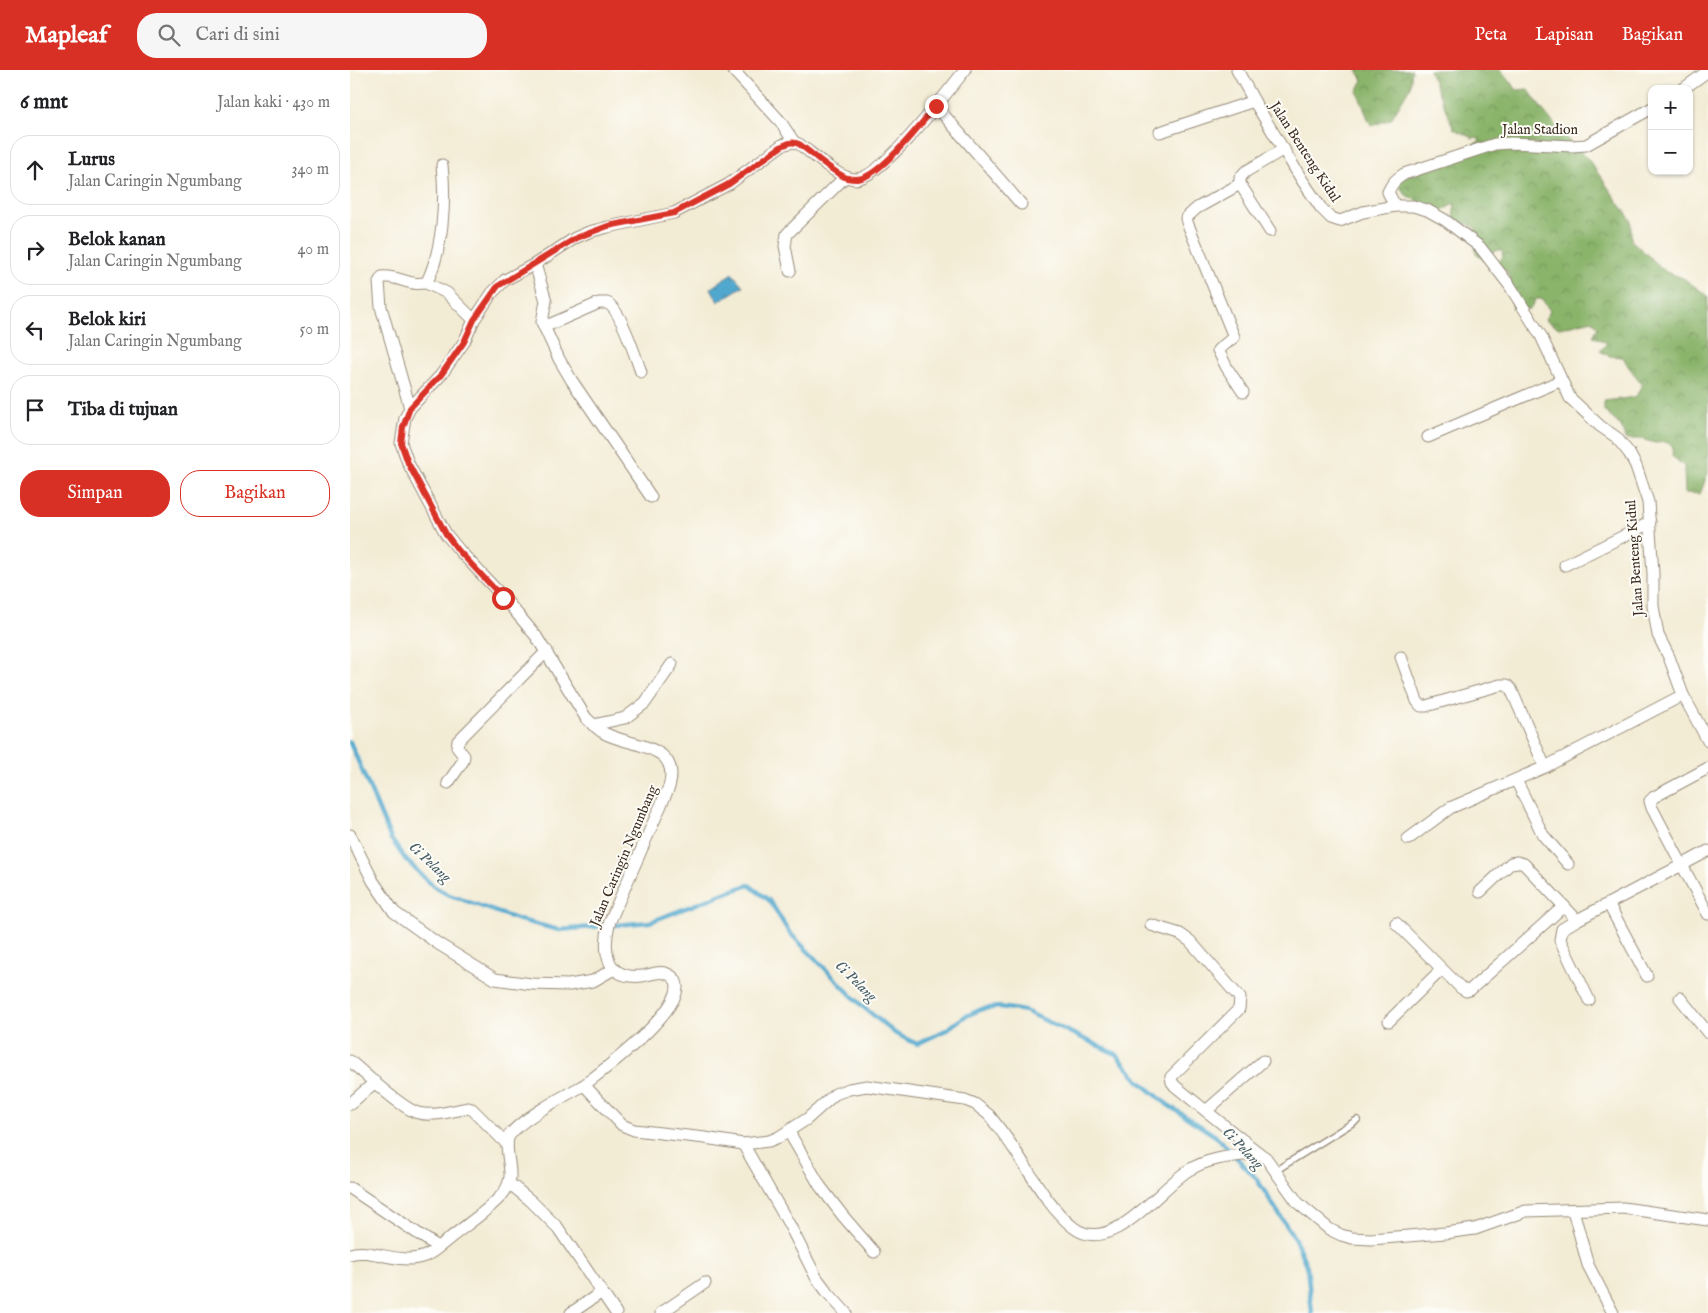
<!DOCTYPE html>
<html lang="id">
<meta charset="utf-8">
<style>
body{margin:0;font-family:"IM FELL English",serif;background:#f6f6f6;color:#202124}
.controls{position:absolute;right:15px;top:15px;display:grid;overflow:hidden;border-radius:10px;box-shadow:0 1px 4px #0004}
.controls button{width:45px;height:45px;display:grid;place-items:center;padding:0;border:0;border-bottom:1px solid #e0e0e0;background:#fff;color:#202124;font:25px sans-serif}
.stop{position:absolute;width:15px;height:15px;margin:-11px;border:4px solid #d93025;border-radius:50%;background:#fff}
.stop.end{background:#d93025;border-color:#fff;box-shadow:0 1px 5px #0008}
.list{margin:0;padding:0;list-style:none}
h2{display:flex;justify-content:space-between;align-items:center;height:65px;margin:0;padding:0 20px;font-size:21px}
h2 small{font-size:16px;font-weight:400;color:#757577}
.list li{display:grid;grid-template-columns:32px 1fr auto;gap:15px;align-items:center;box-sizing:border-box;height:70px;margin:0 10px 10px;padding:0 10px;border:1px solid #e0e0e0;border-radius:20px}
.list b{display:block;font-size:19px;white-space:nowrap}
.list p{margin:0;font-size:16px;white-space:nowrap;color:#757577}
.list em{font-size:16px;font-style:normal;color:#757577}
.actions{display:flex;gap:10px;padding:15px 20px}
.actions a{flex:1;padding:11px 0;border:1px solid #d93025;border-radius:20px;text-align:center;font-size:18px;color:#d93025}
.actions .main{background:#d93025;color:#fff}
.icon{flex:none;width:28px;height:28px;fill:none;stroke:currentColor;stroke-width:2;stroke-linecap:round;stroke-linejoin:round}
.map{position:relative;flex:none;width:1358px;height:1243px;overflow:hidden}
header{display:flex;align-items:center;gap:30px;box-sizing:border-box;height:70px;padding:0 25px;background:#d93025;color:#fff}
header strong{font-size:24px}
nav{display:flex;gap:28px;margin-inline-start:auto;font-size:18px}
.search{width:350px;height:45px;background:#f6f6f6;display:flex;align-items:center;gap:12px;box-sizing:border-box;padding:0 18px;border-radius:20px;color:#757577;font-size:19px}
main{display:flex}
aside{flex:1;background:#fff}
.map>svg:first-child{display:block}
.forest{fill:url(#forest-crowns);stroke:#626f44}
.water{fill:url(#water-ripples);stroke:#466976}
.lines{fill:none;stroke-linecap:round;stroke-linejoin:round}
.stream{stroke:#51a8ce;stroke-width:4.5}
.lane-casing{stroke:#978b7a;stroke-width:8}
.street-casing{stroke:#978b7a;stroke-width:13}
.lane{stroke:#fff;stroke-width:5.5}
.street{stroke:#fff;stroke-width:11}
.route{stroke:#d93025;stroke-width:6}
.labels{text-anchor:middle;dominant-baseline:central;stroke-width:4;stroke-linejoin:round;paint-order:stroke}
.street-label{font-size:14px;fill:#3b2a1e;stroke:#fdfcf7}
.water-label{font-size:15px;font-style:italic;fill:#445c64;stroke:#fdfcf7}
</style>
<header>
<strong>Mapleaf</strong>
<div class="search"><svg class="icon" aria-label="search" viewBox="0 0 24 24"><circle cx="10" cy="10" r="6"/><path d="M15 15l6 6"/></svg>Cari di sini</div>
<nav><a>Peta</a><a>Lapisan</a><a>Bagikan</a></nav>
</header>
<main>
<aside>
<h2>6 mnt<small>Jalan kaki · 430 m</small></h2>
<ul class="list">
<li><svg class="icon" aria-label="ahead" viewBox="0 0 24 24"><path d="M12 20V5M6 11l6-6 6 6"/></svg><div><b>Lurus</b><p>Jalan Caringin Ngumbang</p></div><em>340 m</em></li>
<li><svg class="icon" aria-label="right" viewBox="0 0 24 24"><path d="M7 20v-9h11M14 6l5 5-5 5"/></svg><div><b>Belok kanan</b><p>Jalan Caringin Ngumbang</p></div><em>40 m</em></li>
<li><svg class="icon" aria-label="left" viewBox="0 0 24 24"><path d="M17 20v-9H6M10 6l-5 5 5 5"/></svg><div><b>Belok kiri</b><p>Jalan Caringin Ngumbang</p></div><em>50 m</em></li>
<li><svg class="icon" aria-label="arrive" viewBox="0 0 24 24"><path d="M6 21V4h12l-3 4 3 4H6"/></svg><div><b>Tiba di tujuan</b></div></li>
</ul>
<div class="actions"><a class="main">Simpan</a><a>Bagikan</a></div>
</aside>
<div class="map">
<svg width="1358" height="1243" viewBox="0 0 1358 1243">
<defs>
<pattern id="forest-crowns" width="20" height="18" patternUnits="userSpaceOnUse" patternTransform="scale(1.25)"><rect width="20" height="18" fill="#8ab46b"/><path d="M2 6a3 3 0 1 1 6 0M12 15a3 3 0 1 1 6 0" fill="none" stroke="#729357"/></pattern>
<pattern id="water-ripples" width="26" height="14" patternUnits="userSpaceOnUse" patternTransform="scale(1.25)"><rect width="26" height="14" fill="#51a8ce"/><path d="M2 4q2-2 4 0t4 0M15 11q2-2 4 0t4 0" fill="none" stroke="#4489a7"/></pattern>
</defs>
<rect width="100%" height="100%" fill="#fdfcf7"/>
<filter id="ink" filterUnits="userSpaceOnUse"><feTurbulence type="fractalNoise" baseFrequency=".02" numOctaves="2"/><feDisplacementMap in="SourceGraphic" scale="10" xChannelSelector="R" yChannelSelector="G"/><feConvolveMatrix kernelMatrix="1 2 1 2 8 2 1 2 1" color-interpolation-filters="sRGB"/></filter>
<filter id="wash" filterUnits="userSpaceOnUse"><feTurbulence type="fractalNoise" baseFrequency=".0096" numOctaves="4" result="noise"/><feDisplacementMap in="SourceGraphic" scale="20" xChannelSelector="R" yChannelSelector="G"/><feGaussianBlur stdDeviation="1.12" result="paint"/><feColorMatrix in="noise" values="0 0 0 0 0 0 0 0 0 0 0 0 0 0 0 0 0 1.4 0 .05"/><feComposite in="paint" operator="in"/></filter>
<g filter="url(#wash)">
<rect width="100%" height="100%" fill="#f3ecd5"/>
<g class="forest">
<path d="M 1007,0 L 1062,0 L 1060,17 L 1041,49 L 1021,56 L 1007,21 L 1013,10 Z"/>
<path d="M 1079,0 L 1151,0 L 1167,20 L 1178,19 L 1192,39 L 1214,66 L 1238,89 L 1281,150 L 1281,170 L 1316,202 L 1333,208 L 1358,226 L 1358,403 L 1350,424 L 1335,423 L 1334,396 L 1322,386 L 1323,376 L 1316,372 L 1305,373 L 1291,369 L 1275,369 L 1271,356 L 1254,341 L 1254,331 L 1286,327 L 1292,314 L 1278,296 L 1273,287 L 1260,286 L 1250,281 L 1257,273 L 1243,266 L 1248,257 L 1242,250 L 1209,258 L 1195,250 L 1200,241 L 1192,229 L 1186,229 L 1180,239 L 1163,239 C 1160,223 1164,215 1156,200 L 1141,199 L 1153,187 L 1152,180 L 1144,181 L 1135,191 L 1126,183 L 1125,157 L 1103,149 L 1105,133 L 1089,143 L 1056,125 L 1045,111 L 1130,71 L 1128,67 L 1123,68 L 1104,59 Z"/>
</g>
<path class="water" d="M 382,203 L 393,216 L 368,232 L 361,218 Z"/>
<g class="lines">
<path class="stream" d="M 0,672 L 41,769 L 56,790 L 83,816 L 97,824 L 166,849 L 209,860 L 300,852 L 372,824 L 399,815 L 420,831 L 439,862 L 511,935 L 546,964 L 567,974 L 596,960 L 614,947 L 632,939 L 650,937 L 675,941 L 766,984 L 789,1011 L 818,1035 L 867,1067 L 906,1108 L 945,1169 L 957,1197 L 962,1243"/>
</g>
</g>
<g filter="url(#ink)">
<g class="lines">
<g class="lane-casing">
<path id="lane" d="M 925,1101 L 1007,1050"/>
</g>
<g class="street-casing">
<g id="street">
<path d="M 383,0 L 430,51 L 444,72"/>
<path d="M 615,0 C 598,21 529,112 504,109 C 487,107 463,84 449,74 C 443,71 439,73 432,75 L 379,114 L 324,143 L 258,157 L 239,162 L 225,168 L 185,194 L 155,210 L 142,223 L 124,250 L 114,272 L 91,305 L 60,338 L 55,348 L 51,373 L 58,393 L 96,464 L 109,480 L 153,527 L 186,566 L 236,648 C 242,653 247,659 254,663 C 279,677 332,673 319,717 L 260,851 C 252,880 255,910 292,906 C 299,905 308,901 315,903 C 364,919 248,1004 234,1015 L 272,1055 L 284,1060 L 355,1068 L 393,1074 L 419,1071 L 429,1067 L 457,1049 L 485,1024 L 499,1019 L 517,1016 L 615,1030 L 625,1034 L 639,1045 C 648,1057 658,1069 666,1082 C 683,1107 699,1138 723,1157 C 761,1188 810,1117 839,1100 C 860,1087 885,1086 909,1083 L 916,1088 L 948,1133 L 979,1159 L 991,1165 L 1002,1168 L 1021,1169 L 1095,1163 L 1125,1159 L 1176,1141 L 1273,1138 L 1358,1150"/>
<path d="M 887,0 L 904,31 L 952,110 L 971,138 L 981,148 L 990,151 L 1013,142 L 1045,136 L 1063,136 L 1077,140 L 1095,150 L 1130,177 L 1160,216 L 1191,266 L 1220,328 L 1250,356 L 1266,367 L 1279,383 L 1286,396 L 1298,432 L 1303,503 L 1303,536 L 1308,565 L 1319,587 L 1333,625 L 1358,671"/>
<path d="M 1333,19 L 1358,1"/>
<path d="M 586,36 L 671,134"/>
<path d="M 810,62 L 904,31"/>
<path d="M 890,114 L 847,138 L 836,148 L 837,152 L 884,267 L 868,280 L 877,298 L 893,322"/>
<path d="M 1045,136 L 1038,122 C 1042,113 1046,109 1054,104 L 1145,74 L 1161,73 L 1222,76 L 1236,75 L 1302,38"/>
<path d="M 920,161 L 890,114 L 890,108 L 895,102 L 934,79"/>
<path d="M 185,194 L 196,231 L 192,252 L 209,289 L 222,311 L 301,427"/>
<path d="M 440,201 L 435,176 L 437,164 L 495,107"/>
<path d="M 76,213 L 97,223 L 124,250"/>
<path d="M 194,257 L 249,233 C 251,233 255,233 257,233 C 270,238 286,288 291,302"/>
<path d="M 60,338 L 31,237 L 29,212 L 32,207 C 47,205 63,218 77,212 C 93,178 96,132 92,95"/>
<path d="M 1078,367 L 1210,311"/>
<path d="M 1215,495 L 1286,460 L 1300,452"/>
<path d="M 1051,587 L 1067,631 L 1071,636 L 1076,636 L 1150,615 L 1157,615 L 1161,619 L 1195,697"/>
<path d="M 243,655 L 275,648 L 295,633 L 322,594"/>
<path d="M 1166,710 L 1193,765 L 1218,794"/>
<path d="M 98,713 L 113,691 L 114,686 L 107,677 L 108,671 L 197,581"/>
<path d="M 0,765 L 23,811 L 44,842 L 87,873 L 145,909 L 182,914 L 219,915 L 243,911 L 264,899"/>
<path d="M 1058,769 L 1100,738 L 1195,697 L 1333,625"/>
<path d="M 1358,781 L 1332,795 L 1358,844"/>
<path d="M 1130,822 L 1161,793 L 1167,792 L 1174,794 L 1227,850 L 1332,795 L 1302,738 L 1300,731 L 1304,727 L 1358,698"/>
<path d="M 1259,835 L 1297,906"/>
<path d="M 1227,850 L 1212,859 L 1210,870 L 1239,930"/>
<path d="M 1046,853 L 1111,918 L 1116,921 L 1120,920 L 1214,836"/>
<path d="M 801,855 L 830,864 L 840,871 L 890,928 L 889,939 L 821,1007 L 822,1012 L 825,1016 L 856,1041"/>
<path d="M 1330,928 L 1358,963"/>
<path d="M 1039,951 L 1092,899"/>
<path d="M 0,991 C 14,1003 52,1039 68,1043 C 84,1047 102,1041 118,1038 L 122,1039 L 157,1074"/>
<path d="M 0,1034 L 25,1012"/>
<path d="M 439,1062 L 470,1116 L 493,1146 L 524,1182"/>
<path d="M 393,1074 L 440,1156 L 466,1207 L 478,1223 L 496,1243"/>
<path d="M 909,1083 L 856,1041 L 913,991"/>
<path d="M 159,1113 L 181,1131 L 208,1158 L 266,1243"/>
<path d="M 0,1118 L 88,1177"/>
<path d="M 1223,1140 L 1238,1195 L 1263,1243"/>
<path d="M 0,1184 C 20,1177 50,1196 75,1186 C 84,1182 92,1174 100,1168 C 116,1155 135,1143 150,1127 C 155,1122 159,1115 160,1107 C 161,1096 154,1074 159,1066 C 169,1050 216,1025 234,1015"/>
<path d="M 221,1243 L 252,1222"/>
<path d="M 311,1243 L 355,1213"/>
</g>
</g>
<use href="#lane" class="lane"/>
<use href="#street" class="street"/>
</g>
</g>
<g class="lines" filter="url(#ink)">
<path class="route" d="M 153,528 L 108,480 L 96,464 L 58,393 L 51,373 L 53,357 L 60,338 L 91,305 L 114,272 L 124,250 L 148,216 L 226,168 L 258,156 L 324,143 L 379,114 L 432,76 C 439,73 442,71 449,74 C 462,83 483,103 497,108 C 502,109 507,110 512,108 C 534,101 570,55 586,36"/>
</g>
<g class="labels">
<g class="street-label">
<text x="1190" y="60">Jalan Stadion</text>
<text transform="translate(955 82) rotate(57)">Jalan Benteng Kidul</text>
<text transform="translate(1285 488) rotate(-94)">Jalan Benteng Kidul</text>
<text transform="translate(274 786) rotate(-67)">Jalan Caringin Ngumbang</text>
</g>
<g class="water-label">
<text transform="translate(80 792) rotate(43)">Ci Pelang</text>
<text transform="translate(506 911) rotate(44)">Ci Pelang</text>
<text transform="translate(893 1078) rotate(46)">Ci Pelang</text>
</g>
</g>
</svg>
<div class="controls">
<button>+</button>
<button>−</button>
</div>
<div class="stop" style="left:153px;top:528px"></div>
<div class="stop end" style="left:586px;top:36px"></div>
</div>
</main>
